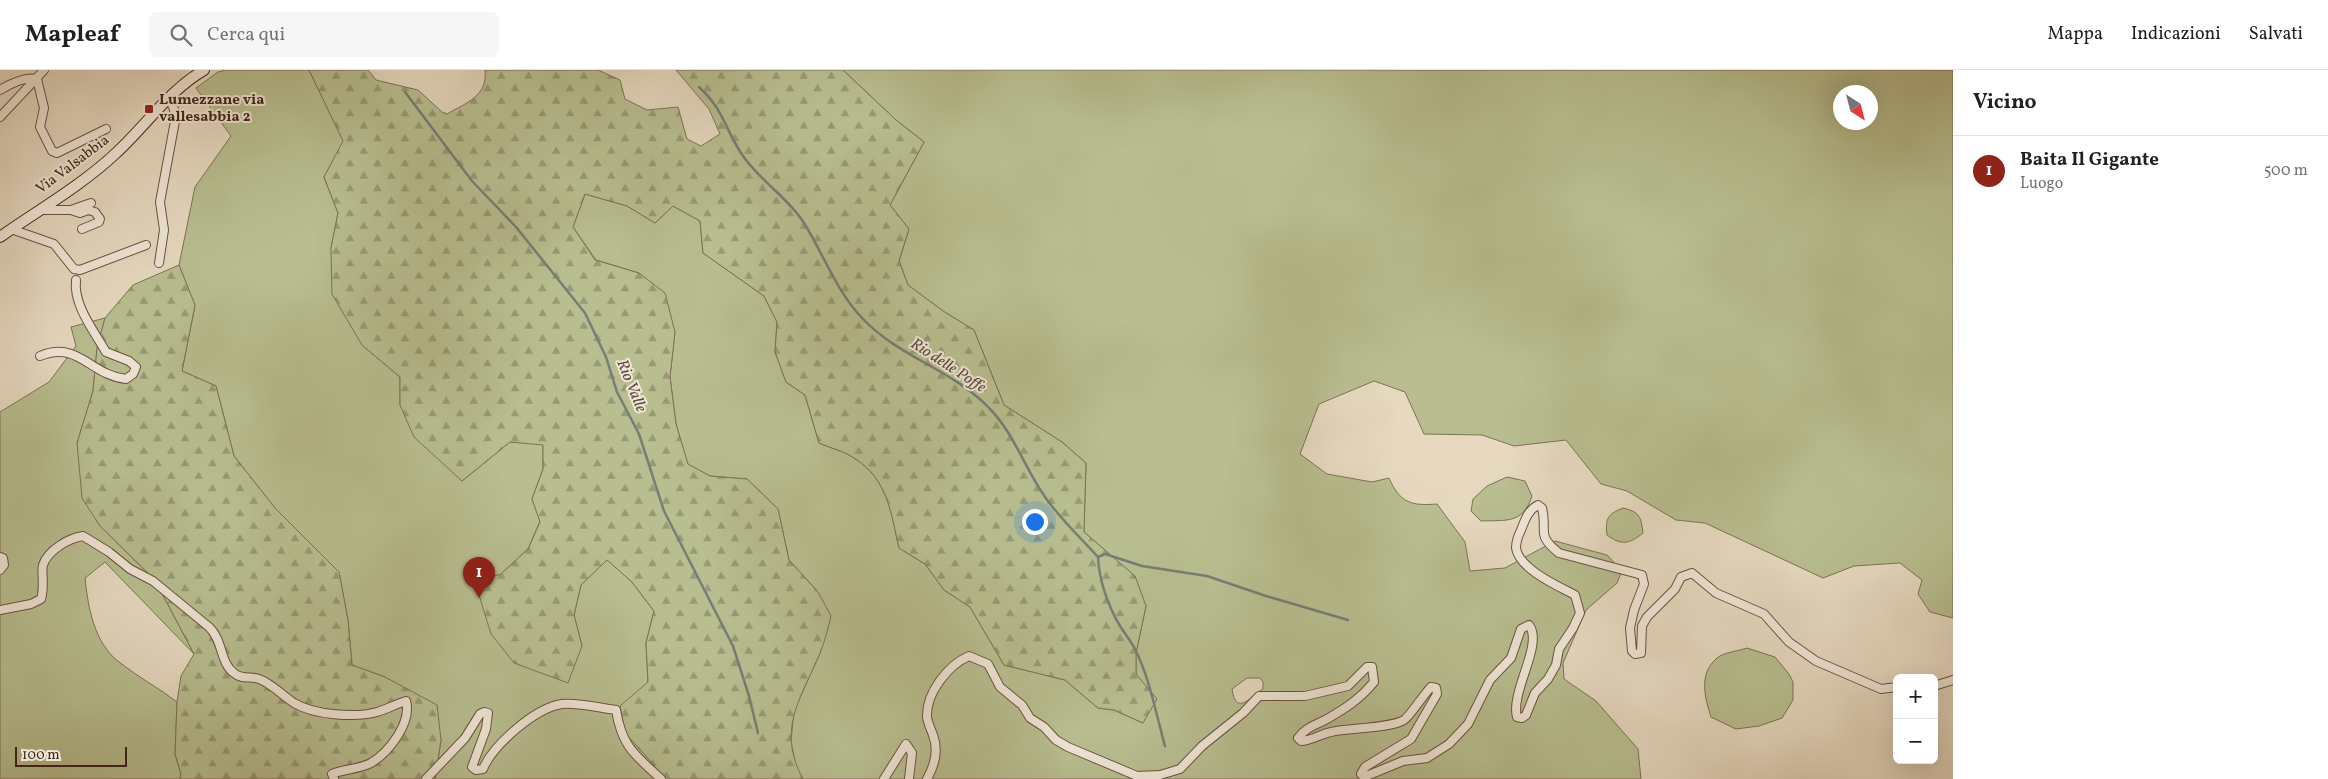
<!DOCTYPE html>
<html lang="it">
<meta charset="utf-8">
<style>
body{margin:0;font-family:Vollkorn,serif;background:#f6f6f6;color:#202124}
.controls{position:absolute;right:15px;bottom:15px;display:grid;overflow:hidden;border-radius:8px;box-shadow:0 5px 20px #0002}
.controls button{width:45px;height:45px;display:grid;place-items:center;padding:0;border:0;border-bottom:1px solid #e0e0e0;background:#fff;color:#202124;font:25px sans-serif}
.compass{position:absolute;left:1833px;top:15px;width:45px;height:45px;border-radius:50%;background:#fff;box-shadow:0 5px 20px #0002;rotate:144deg}
.scale{position:absolute;left:15px;bottom:12px;width:112px;box-sizing:border-box;padding-left:5px;border:2px solid #452517;border-top:0;font-size:14px;line-height:18px;white-space:nowrap;color:#452517;-webkit-text-stroke:4px #efe6d6;paint-order:stroke}
.you{position:absolute;left:1034px;top:451px;width:18px;height:18px;margin:-12px;border:4px solid #fff;border-radius:50%;background:#1a73e8;box-shadow:0 0 0 8px #1a73e833}
.badge{display:grid;place-items:center;width:32px;height:32px;border-radius:50%;background:#8f2418;color:#fff;font-size:16px;font-weight:700}
.pin{position:absolute;translate:-50% -41px;filter:drop-shadow(0 1px 2px #0008)}
.pin::after{content:'';position:absolute;top:26px;width:18px;height:15px;background:inherit;clip-path:polygon(0 0,100% 0,50% 100%)}
.list{margin:0;padding:0;list-style:none}
h2{display:flex;justify-content:space-between;align-items:center;height:65px;margin:0;padding:0 20px;font-size:21px}
h2 small{font-size:16px;font-weight:400;color:#757577}
.list li{display:grid;grid-template-columns:32px 1fr auto;gap:15px;align-items:center;box-sizing:border-box;height:70px;padding:0 20px;border-top:1px solid #e0e0e0}
.list b{display:block;font-size:19px;white-space:nowrap}
.list p{margin:0;font-size:16px;white-space:nowrap;color:#757577}
.list em{font-size:16px;font-style:normal;color:#757577}
.icon{flex:none;width:28px;height:28px;fill:none;stroke:currentColor;stroke-width:2;stroke-linecap:round;stroke-linejoin:round}
.map{position:relative;flex:none;width:1953px;height:709px;overflow:hidden}
header{display:flex;align-items:center;gap:30px;box-sizing:border-box;height:70px;padding:0 25px;background:#fff;border-bottom:1px solid #e0e0e0}
header strong{font-size:24px}
nav{display:flex;gap:28px;margin-inline-start:auto;font-size:18px}
.search{width:350px;height:45px;background:#f6f6f6;display:flex;align-items:center;gap:12px;box-sizing:border-box;padding:0 18px;border-radius:8px;color:#757577;font-size:19px}
main{display:flex}
aside{flex:1;background:#fff}
.map>svg:first-child{display:block}
.grass{fill:#b8be90;stroke:#7e7254;fill-rule:evenodd}
.forest{fill:url(#forest-firs);stroke:#7e7254}
.lines{fill:none;stroke-linecap:round;stroke-linejoin:round}
.stream{stroke:#767e75;stroke-width:2.5}
.street-casing{stroke:#6d5241;stroke-width:10}
.secondary-casing{stroke:#452517;stroke-width:12}
.street{stroke:#efe6d6;stroke-width:8}
.secondary{stroke:#efe6d6;stroke-width:10}
.poi-dot{fill:#8f2418;stroke:#efe6d6;stroke-width:2}
.labels{text-anchor:middle;dominant-baseline:central;stroke-width:4;stroke-linejoin:round;paint-order:stroke}
.poi-label{font-size:15px;font-weight:bold;fill:#452517;stroke:#efe6d6;text-anchor:start}
.street-label{font-size:15px;fill:#452517;stroke:#efe6d6}
.water-label{font-size:16px;font-style:italic;fill:#594a3e;stroke:#efe6d6}
</style>
<header>
<strong>Mapleaf</strong>
<div class="search"><svg class="icon" aria-label="search" viewBox="0 0 24 24"><circle cx="10" cy="10" r="6"/><path d="M15 15l6 6"/></svg>Cerca qui</div>
<nav><a>Mappa</a><a>Indicazioni</a><a>Salvati</a></nav>
</header>
<main>
<div class="map">
<svg width="1953" height="709" viewBox="0 0 1953 709">
<defs>
<pattern id="forest-firs" width="22" height="20" patternUnits="userSpaceOnUse" patternTransform="scale(1.25)"><rect width="22" height="20" fill="#b8be90"/><path d="M5 1l3.5 6h-7zM16 11l3.5 6h-7z" fill="#979a75"/></pattern>
</defs>
<rect width="100%" height="100%" fill="#e6d9c0"/>
<filter id="stains"><feTurbulence type="fractalNoise" baseFrequency=".004" numOctaves="4"/><feColorMatrix values="0 0 0 0 .2 0 0 0 0 .09 0 0 0 0 .02 0 0 0 .5 -.17"/></filter>
<radialGradient id="worn" r=".72"><stop offset=".6" stop-color="#630" stop-opacity="0"/><stop offset="1" stop-color="#630" stop-opacity=".3"/></radialGradient>
<g class="grass">
<path d="M 226,0 L 309,0 L 344,71 L 324,107 L 338,143 L 331,178 L 362,275 L 400,307 L 400,335 L 462,411 L 510,372 L 543,374 L 543,399 L 532,429 L 540,451 L 528,479 L 501,504 L 582,576 L 574,545 L 581,515 L 607,489 L 632,512 L 654,541 L 646,573 L 648,612 L 625,663 L 653,694 L 659,709 L 435,709 L 441,670 L 385,607 L 352,595 L 348,550 L 339,502 L 275,438 L 234,386 L 216,316 L 182,301 L 195,236 L 179,195 L 195,117 L 231,66 L 196,18 L 218,2 Z"/>
<path d="M 843,0 L 1953,0 L 1953,548 L 1930,542 L 1918,524 L 1922,510 L 1900,493 L 1854,496 L 1823,508 L 1705,453 L 1676,450 L 1627,421 L 1601,414 L 1566,370 L 1514,376 L 1482,365 L 1424,364 L 1405,322 L 1374,311 L 1319,334 L 1300,384 L 1327,404 L 1372,412 L 1389,408 C 1400,433 1411,436 1437,434 L 1465,472 L 1470,501 L 1505,498 L 1555,471 L 1607,485 L 1622,501 L 1617,513 L 1586,540 L 1563,593 L 1564,609 L 1596,631 L 1638,679 L 1641,709 L 803,709 L 796,697 L 791,671 L 794,641 L 821,581 L 818,522 L 789,490 L 778,439 L 747,409 L 710,406 L 688,395 L 676,354 L 670,307 L 675,262 L 639,203 L 596,190 L 573,157 L 585,124 L 627,136 L 655,153 L 673,136 L 700,151 L 703,183 L 764,226 L 777,252 L 775,282 L 786,312 L 805,325 L 819,373 C 830,378 844,381 854,388 C 888,409 891,443 899,478 L 925,494 L 944,520 L 970,537 L 1004,595 L 1065,610 L 1098,638 L 1114,640 L 1143,653 L 1136,604 L 1136,583 L 1146,536 L 1109,484 L 1084,462 L 1086,393 L 1062,372 L 1004,335 L 974,260 L 943,241 L 908,215 L 899,191 L 909,159 L 890,135 L 924,72 L 896,50 ZM 1840,22 L 1870,22 L 1870,52 L 1840,52 ZM 1247,608 L 1260,608 L 1263,612 L 1263,619 C 1252,625 1236,648 1232,619 Z"/>
<path d="M 105,248 L 97,278 L 93,321 L 77,373 L 100,456 L 155,510 L 194,584 L 105,492 L 85,508 C 88,537 94,573 119,592 C 138,607 159,618 177,632 L 175,684 L 181,704 L 180,709 L 0,709 L 0,342 L 49,312 L 76,276 L 71,257 Z"/>
<path d="M 1507,407 L 1525,411 L 1532,426 C 1523,454 1507,450 1481,451 L 1471,441 L 1473,429 L 1487,416 Z"/>
<path d="M 1623,438 C 1640,442 1641,447 1643,463 C 1629,474 1622,476 1607,465 C 1605,448 1608,444 1623,438 Z"/>
<path d="M 1747,578 L 1775,587 L 1789,604 L 1793,612 L 1793,630 L 1782,648 L 1759,656 L 1736,659 L 1711,647 C 1705,628 1698,604 1717,588 C 1724,582 1739,581 1747,578 Z"/>
</g>
<g class="forest">
<path d="M 309,0 L 368,0 L 376,10 L 418,20 L 442,42 L 447,44 C 466,33 488,26 485,0 L 598,0 L 620,10 L 625,29 L 647,40 L 678,37 L 687,69 L 701,76 L 720,64 L 709,39 L 676,0 L 843,0 L 896,50 L 924,72 L 890,135 L 909,159 L 899,191 L 908,215 L 943,241 L 974,260 L 1004,335 L 1062,372 L 1086,393 L 1084,462 L 1135,506 L 1146,536 L 1136,583 L 1136,604 L 1157,629 L 1143,653 L 1114,640 L 1098,638 L 1065,610 L 1004,595 L 970,537 L 944,520 L 925,494 L 899,478 C 891,443 888,409 854,388 C 844,381 830,378 819,373 L 805,325 L 786,312 L 775,282 L 777,252 L 764,226 L 703,183 L 700,151 L 673,136 L 655,153 L 627,136 L 585,124 L 573,157 L 595,190 L 639,203 L 665,223 L 675,262 L 670,307 L 676,354 L 688,394 L 710,406 L 747,409 L 778,439 L 789,490 L 818,522 L 831,546 C 828,558 825,571 820,583 C 801,629 776,659 803,709 L 659,709 L 653,694 L 625,663 L 620,636 L 648,612 L 646,573 L 654,541 L 632,512 L 607,490 L 581,515 L 574,545 L 582,576 L 568,613 L 514,593 L 491,564 L 475,512 L 501,504 L 528,479 L 540,452 L 532,429 L 543,399 L 543,375 L 510,372 L 462,411 L 414,367 L 400,335 L 400,307 L 362,275 L 332,224 L 331,178 L 338,143 L 324,107 L 343,71 Z"/>
<path d="M 179,195 L 195,235 L 182,301 L 216,316 L 234,386 L 275,438 L 339,502 L 348,550 L 352,595 L 385,607 L 437,635 L 441,670 L 435,709 L 180,709 L 181,704 L 175,684 L 177,632 L 181,606 L 194,584 L 155,510 L 100,456 L 82,428 L 77,373 L 93,321 L 97,278 L 105,248 L 133,215 Z"/>
</g>
<g class="lines">
<g class="stream">
<path d="M 699,17 C 724,40 724,57 741,83 C 758,110 787,126 804,153 C 824,185 836,221 863,249 C 899,287 953,300 989,338 C 1013,362 1024,396 1043,424 C 1058,447 1080,467 1098,487 C 1099,510 1108,536 1120,556 C 1125,564 1131,571 1135,579 C 1150,609 1156,644 1165,676"/>
<path d="M 405,22 L 472,111 L 516,157 L 585,243 L 606,287 L 617,322 L 639,364 L 664,441 L 733,576 L 749,626 L 758,663"/>
<path d="M 1098,487 L 1105,484 L 1142,496 L 1207,506 L 1266,526 L 1348,550"/>
</g>
<g class="street-casing">
<g id="street">
<path d="M 0,20 C 10,14 25,6 37,9 L 44,38 L 40,57 L 52,81 L 57,83 L 106,59"/>
<path d="M 0,47 L 44,0"/>
<path d="M 41,140 L 71,140 L 91,133"/>
<path d="M 71,140 L 80,143 L 88,140 L 95,142 L 100,149 L 99,152 L 82,159"/>
<path d="M 11,159 L 54,174 L 74,199 L 80,200 L 146,175"/>
<path d="M 159,193 L 164,160 L 160,132 L 175,51 L 174,39 L 169,28"/>
<path d="M 40,286 C 78,270 90,305 126,309 L 133,304 L 136,297 L 129,291 L 106,282 C 94,261 73,235 76,210"/>
<path d="M 0,487 L 3,488 L 4,495 L 0,500"/>
<path d="M 0,540 L 31,534 L 41,529 C 45,517 41,501 43,495 C 48,480 69,468 83,466 L 109,482 L 130,499 L 153,511 L 209,557 C 223,570 220,593 234,603 C 242,610 250,606 259,609 C 271,613 283,626 294,633 C 314,645 355,648 377,642 C 387,639 396,634 406,631 C 412,653 389,682 371,693 C 360,699 344,699 332,704 L 334,709"/>
<path d="M 1934,616 L 1953,610"/>
<path d="M 426,709 L 465,668 L 480,644 L 484,642 L 488,643 L 486,659 L 472,697 L 476,700 L 483,699 C 493,675 535,638 562,634 C 578,632 599,638 616,640 C 622,677 635,685 661,709"/>
<path d="M 884,709 L 906,674 L 912,683 L 909,709"/>
<path d="M 927,709 C 935,695 939,681 933,665 C 931,659 928,654 927,647 C 926,623 948,595 969,586 L 988,594 L 1000,617 L 1022,635 L 1030,648 L 1044,657 L 1056,670 L 1068,677 L 1137,706 L 1160,705 L 1180,699 L 1202,676 L 1243,643 L 1259,626 L 1305,626 L 1348,616 L 1367,597 L 1372,597 L 1374,612 C 1360,629 1346,638 1327,649 C 1316,655 1306,657 1298,668 L 1301,671 C 1310,671 1321,664 1331,662 C 1348,658 1392,658 1404,650 C 1410,646 1424,624 1431,617 L 1436,618 L 1437,624 L 1411,669 L 1365,697 L 1361,704 L 1364,707 L 1403,691 L 1427,688 L 1449,674 L 1468,654 L 1490,610 L 1511,588 L 1521,559 L 1529,555 C 1544,574 1510,622 1517,647 L 1522,648 L 1526,645 L 1535,623 L 1548,609 L 1556,595 L 1559,579 L 1573,558 L 1580,543 L 1575,525 C 1558,516 1519,499 1516,478 C 1516,471 1518,466 1521,460 C 1525,450 1528,440 1538,435 L 1542,438 C 1548,461 1535,464 1559,483 L 1642,505 L 1644,514 L 1634,540 L 1630,558 L 1632,581 L 1635,584 L 1641,583 L 1642,556 L 1647,547 L 1675,519 L 1681,507 L 1692,503 L 1716,523 L 1764,544 L 1789,572 L 1816,591 L 1881,619 L 1897,617"/>
</g>
</g>
<g class="secondary-casing">
<path id="secondary" d="M 0,167 C 37,141 82,115 115,84 C 145,57 168,21 204,0"/>
</g>
<use href="#street" class="street"/>
<use href="#secondary" class="secondary"/>
</g>
<rect class="poi-dot" x="144" y="34" width="10" height="10" rx="2.5"/>
<g class="labels">
<g class="poi-label">
<text x="159" y="30">Lumezzane via<tspan x="159" dy="17">vallesabbia 2</tspan></text>
</g>
<g class="street-label">
<text transform="translate(73 95) rotate(-37)">Via Valsabbia</text>
</g>
<g class="water-label">
<text transform="translate(948 296) rotate(33)">Rio delle Poffe</text>
<text transform="translate(631 316) rotate(68)">Rio Valle</text>
</g>
</g>
<rect width="100%" height="100%" filter="url(#stains)"/>
<rect width="100%" height="100%" fill="url(#worn)"/>
</svg>
<div class="controls">
<button>+</button>
<button>−</button>
</div>
<svg class="compass" viewBox="-18 -18 36 36"><path d="M0-13l5 13h-10z" fill="#e53935"/><path d="M0 13l5-13h-10z" fill="#757577"/></svg>
<div class="scale">100 m</div>
<div class="you"></div>
<div class="pin badge" style="left:479px;top:528px">1</div>
</div>
<aside>
<h2>Vicino<small></small></h2>
<ul class="list">
<li><span class="badge">1</span><div><b>Baita Il Gigante</b><p>Luogo</p></div><em>500 m</em></li>
</ul>
</aside>
</main>
